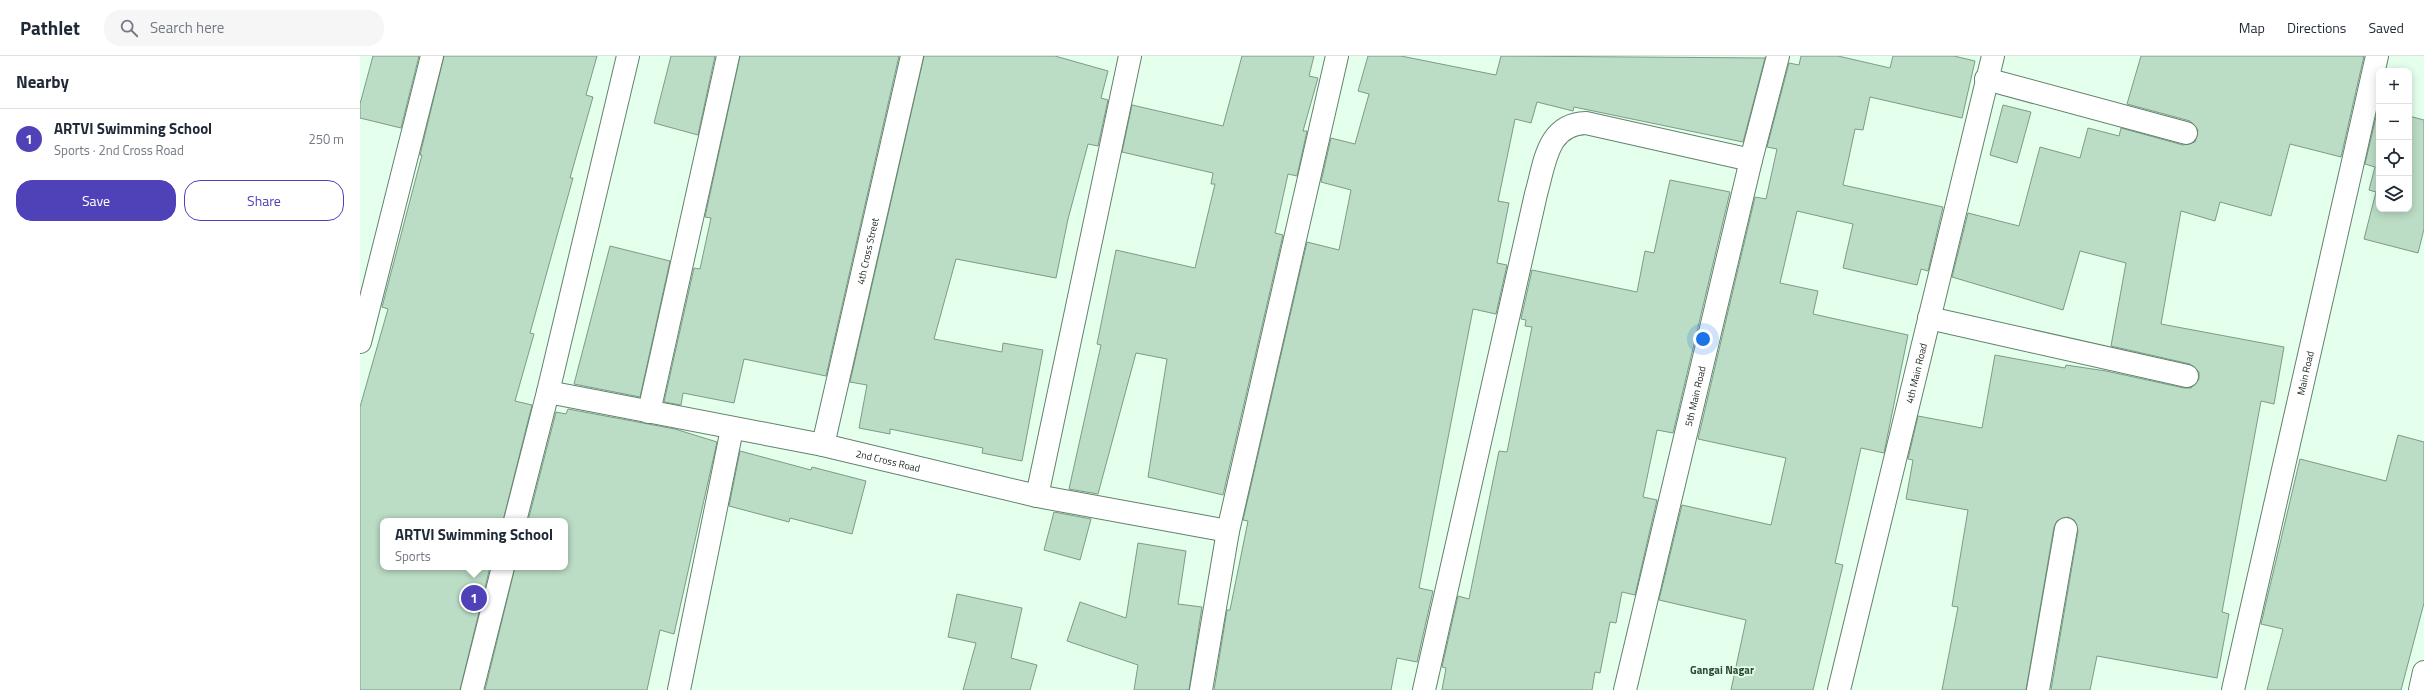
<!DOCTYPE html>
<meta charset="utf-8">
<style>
body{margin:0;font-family:"Titillium Web",sans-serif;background:#f6f6f7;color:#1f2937}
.controls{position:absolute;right:12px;top:12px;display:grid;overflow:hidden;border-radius:8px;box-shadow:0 2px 10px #0003}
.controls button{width:36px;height:36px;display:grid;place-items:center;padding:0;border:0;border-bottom:1px solid #e0e1e3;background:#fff;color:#1f2937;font:20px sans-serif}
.you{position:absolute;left:1343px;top:283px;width:14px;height:14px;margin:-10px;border:3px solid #fff;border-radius:50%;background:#1a73e8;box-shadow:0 0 0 6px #1a73e833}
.badge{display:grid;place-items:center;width:26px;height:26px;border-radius:50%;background:#4f42b9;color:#fff;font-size:13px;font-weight:700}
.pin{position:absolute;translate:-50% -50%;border:2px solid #fff;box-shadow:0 1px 4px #0006}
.popup{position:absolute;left:20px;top:462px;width:188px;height:52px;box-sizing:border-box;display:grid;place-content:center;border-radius:8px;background:#fff;filter:drop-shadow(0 1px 3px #0005);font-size:13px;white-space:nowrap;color:#747a83}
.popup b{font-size:15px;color:#1f2937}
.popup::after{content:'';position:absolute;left:50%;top:100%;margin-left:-8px;border:8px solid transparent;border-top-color:#fff}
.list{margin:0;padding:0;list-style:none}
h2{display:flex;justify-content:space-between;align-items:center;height:52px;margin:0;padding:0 16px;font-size:17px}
h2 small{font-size:13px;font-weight:400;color:#747a83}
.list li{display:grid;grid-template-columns:26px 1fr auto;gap:12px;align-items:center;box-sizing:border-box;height:60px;padding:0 16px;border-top:1px solid #e0e1e3}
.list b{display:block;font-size:15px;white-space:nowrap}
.list p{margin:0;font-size:13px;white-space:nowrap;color:#747a83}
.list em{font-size:13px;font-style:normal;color:#747a83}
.actions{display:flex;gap:8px;padding:12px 16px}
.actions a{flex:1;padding:9px 0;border:1px solid #4f42b9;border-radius:16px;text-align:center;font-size:14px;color:#4f42b9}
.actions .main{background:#4f42b9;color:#fff}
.icon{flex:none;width:22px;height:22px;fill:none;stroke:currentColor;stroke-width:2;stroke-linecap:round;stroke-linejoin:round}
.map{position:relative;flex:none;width:2064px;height:634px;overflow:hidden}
header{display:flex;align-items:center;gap:24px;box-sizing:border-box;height:56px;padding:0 20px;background:#fff;border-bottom:1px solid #e0e1e3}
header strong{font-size:19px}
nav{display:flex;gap:22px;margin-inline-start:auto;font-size:14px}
.search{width:280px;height:36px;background:#f6f6f7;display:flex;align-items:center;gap:10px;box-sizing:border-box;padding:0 14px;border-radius:16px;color:#747a83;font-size:15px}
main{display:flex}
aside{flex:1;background:#fff}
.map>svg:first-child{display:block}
.building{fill:#bbdcc5;stroke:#7d9b87}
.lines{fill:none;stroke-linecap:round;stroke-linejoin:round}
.minor-casing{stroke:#64826d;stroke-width:24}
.minor{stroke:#fff;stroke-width:22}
.labels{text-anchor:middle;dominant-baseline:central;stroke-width:3.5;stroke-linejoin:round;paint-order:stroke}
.street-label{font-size:10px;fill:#1a261e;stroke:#e4ffec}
.neighbourhood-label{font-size:11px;font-weight:bold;fill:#2e4937;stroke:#e4ffec}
</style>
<header>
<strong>Pathlet</strong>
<div class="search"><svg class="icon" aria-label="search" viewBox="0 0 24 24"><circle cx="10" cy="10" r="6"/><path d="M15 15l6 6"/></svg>Search here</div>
<nav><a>Map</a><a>Directions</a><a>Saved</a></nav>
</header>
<main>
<aside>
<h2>Nearby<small></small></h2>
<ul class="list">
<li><span class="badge">1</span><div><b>ARTVI Swimming School</b><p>Sports · 2nd Cross Road</p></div><em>250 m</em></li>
</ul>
<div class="actions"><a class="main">Save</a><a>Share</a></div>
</aside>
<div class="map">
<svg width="2064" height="634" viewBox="0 0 2064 634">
<rect width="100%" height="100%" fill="#e4ffec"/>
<g class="building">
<path d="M 13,0 L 59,0 L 41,72 L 0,62 L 0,48 Z"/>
<path d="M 84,0 L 237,0 L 226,39 L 233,41 L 210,122 L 213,122 L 170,277 L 174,278 L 155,345 L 172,349 L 143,465 L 23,465 L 23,511 L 130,511 L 100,634 L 0,634 L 0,351 L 28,253 L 22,251 L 62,99 L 60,99 Z"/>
<path d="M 311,0 L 355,0 L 338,79 L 294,67 Z"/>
<path d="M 380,0 L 539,0 L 466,320 L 384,303 L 374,347 L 323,337 L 321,349 L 304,346 L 334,212 L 340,213 L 351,162 L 345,161 Z"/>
<path d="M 564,0 L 695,0 L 748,15 L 741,42 L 748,44 L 738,90 L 728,88 L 708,163 L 696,222 L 596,203 L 574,283 L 642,296 L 643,287 L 683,294 L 662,405 L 622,397 L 623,392 L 530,373 L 530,378 L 499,372 L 507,329 L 490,326 Z"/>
<path d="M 882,0 L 954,0 L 949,20 L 958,22 L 943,75 L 947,75 L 937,120 L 928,118 L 915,177 L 923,179 L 863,439 L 788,421 L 807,303 L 776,297 L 738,438 L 709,433 L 741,289 L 737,288 L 756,194 L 835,212 L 855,128 L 851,128 L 853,117 L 762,96 L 772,49 L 863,70 Z"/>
<path d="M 1008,0 L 1041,0 L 1136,19 L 1141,0 L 1405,2 L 1383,86 L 1214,51 L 1213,55 L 1177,46 L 1171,67 L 1155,63 L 1138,145 L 1149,147 L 1137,207 L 1147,209 L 1136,258 L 1113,253 L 1059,532 L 1073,535 L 1057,606 L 1037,602 L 1031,634 L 854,634 L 867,554 L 870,554 L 888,465 L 883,464 L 947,186 L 979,194 L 991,134 L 961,126 L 971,82 L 995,88 L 1009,38 L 998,35 Z"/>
<path d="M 1441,0 L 1478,0 L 1530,12 L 1533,0 L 1594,0 L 1615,5 L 1602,62 L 1510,41 L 1503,74 L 1495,73 L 1483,129 L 1583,151 L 1568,215 L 1561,213 L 1557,229 L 1483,212 L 1493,168 L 1437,155 L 1420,227 L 1458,235 L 1453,258 L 1548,279 L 1524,397 L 1501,392 L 1475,507 L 1483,509 L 1453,634 L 1371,634 L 1386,564 L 1299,544 L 1322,449 L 1411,469 L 1426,402 L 1338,383 L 1395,141 L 1406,143 L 1417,93 L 1407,91 L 1429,7 L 1439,9 Z"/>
<path d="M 1781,0 L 2004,0 L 1981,101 L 1930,88 L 1911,160 L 1860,146 L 1855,165 L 1821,155 L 1801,268 L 1924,291 L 1914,348 L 1901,345 L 1862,556 L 1869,558 L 1857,622 L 1737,600 L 1730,634 L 1691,634 L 1718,475 L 1714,464 L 1708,461 L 1697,465 L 1694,471 L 1666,634 L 1582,634 L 1598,551 L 1592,550 L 1608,454 L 1546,443 L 1553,404 L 1548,403 L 1558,360 L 1622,372 L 1635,299 L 1705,312 L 1706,309 L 1746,315 L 1824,332 L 1831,332 L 1839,323 L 1839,316 L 1830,308 L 1751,290 L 1766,207 L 1720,195 L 1703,254 L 1592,221 L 1608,157 L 1659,170 L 1680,91 L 1720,102 L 1728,72 L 1759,80 L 1761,72 L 1823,89 L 1835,86 L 1838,74 L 1830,65 L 1767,48 Z"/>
<path d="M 2019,48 L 2019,153 L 2049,153 L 2049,60 L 2064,64 L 2064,173 L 2058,197 L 2004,183 L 2016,136 L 2009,134 L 2015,111 L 2005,108 Z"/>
<path d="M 1643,49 L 1671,56 L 1657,107 L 1630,99 Z"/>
<path d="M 1310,124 L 1370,136 L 1313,377 L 1297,374 L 1283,441 L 1297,444 L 1275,539 L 1262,536 L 1256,567 L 1250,566 L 1240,617 L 1235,616 L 1232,634 L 1082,634 L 1086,612 L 1082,611 L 1098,540 L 1109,543 L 1139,395 L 1147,396 L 1172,271 L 1165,270 L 1166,264 L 1161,263 L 1172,214 L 1277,236 L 1285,195 L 1294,197 Z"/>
<path d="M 250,190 L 310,205 L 280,341 L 214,328 Z"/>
<path d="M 208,353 L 315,373 L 357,386 L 314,578 L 300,574 L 287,634 L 125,634 L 155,511 L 205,511 L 205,465 L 168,465 L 196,356 L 206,358 Z"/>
<path d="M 2038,379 L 2064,386 L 2064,547 L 2041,634 L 1907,634 L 1923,573 L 1901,568 L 1940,403 L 2026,425 Z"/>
<path d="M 380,395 L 451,414 L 452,411 L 506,425 L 492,478 L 430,462 L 429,466 L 369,450 Z"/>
<path d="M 694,456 L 731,463 L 720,504 L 684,494 Z"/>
<path d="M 778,487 L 826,495 L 818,548 L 842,551 L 829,634 L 774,634 L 778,609 L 707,585 L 720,546 L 766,562 Z"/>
<path d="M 597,538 L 662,552 L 651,602 L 677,609 L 670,634 L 603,634 L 616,587 L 588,581 Z"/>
</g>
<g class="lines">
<g class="minor-casing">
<g id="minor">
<path d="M 1626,23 L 1826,77"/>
<path d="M 1569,262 L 1827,320"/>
<path d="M 0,286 L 72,0"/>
<path id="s1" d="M 188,336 L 463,389 L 677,440 L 868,475"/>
<path d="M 289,356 L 368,0"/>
<path id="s2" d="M 463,389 L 552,0"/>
<path d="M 677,440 L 770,0"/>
<path d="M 155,465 L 188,336 L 268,0"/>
<path d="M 112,634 L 143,511"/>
<path d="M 319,634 L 372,373"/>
<path d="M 841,634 L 868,475 L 977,0"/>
<path d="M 1064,634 L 1176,138 C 1185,107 1187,68 1226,67 L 1391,104"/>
<path id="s3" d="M 1265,634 L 1391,104 L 1418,0"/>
<path id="s4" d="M 1479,634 L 1633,0"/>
<path d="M 1678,634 L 1706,473"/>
<path id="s5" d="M 1873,634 L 2017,0"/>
<path d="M 2060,634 L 2064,616"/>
</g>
</g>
<use href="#minor" class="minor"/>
</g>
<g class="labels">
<g class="street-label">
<text stroke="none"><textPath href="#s2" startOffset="199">4th Cross Street</textPath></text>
<text stroke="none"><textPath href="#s4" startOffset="326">4th Main Road</textPath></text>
<text stroke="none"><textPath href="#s5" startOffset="325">Main Road</textPath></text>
<text stroke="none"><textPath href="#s3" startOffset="302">5th Main Road</textPath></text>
<text stroke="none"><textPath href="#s1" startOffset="347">2nd Cross Road</textPath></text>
</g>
<g class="neighbourhood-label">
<text x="1362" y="614">Gangai Nagar</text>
</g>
</g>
</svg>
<div class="controls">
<button>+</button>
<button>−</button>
<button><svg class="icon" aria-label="locate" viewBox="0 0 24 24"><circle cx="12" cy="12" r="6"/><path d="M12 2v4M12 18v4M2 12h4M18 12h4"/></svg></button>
<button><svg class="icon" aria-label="layers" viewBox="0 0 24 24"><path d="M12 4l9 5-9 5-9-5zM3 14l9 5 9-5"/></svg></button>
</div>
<div class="you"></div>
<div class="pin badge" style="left:114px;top:542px">1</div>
<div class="popup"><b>ARTVI Swimming School</b>Sports</div>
</div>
</main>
